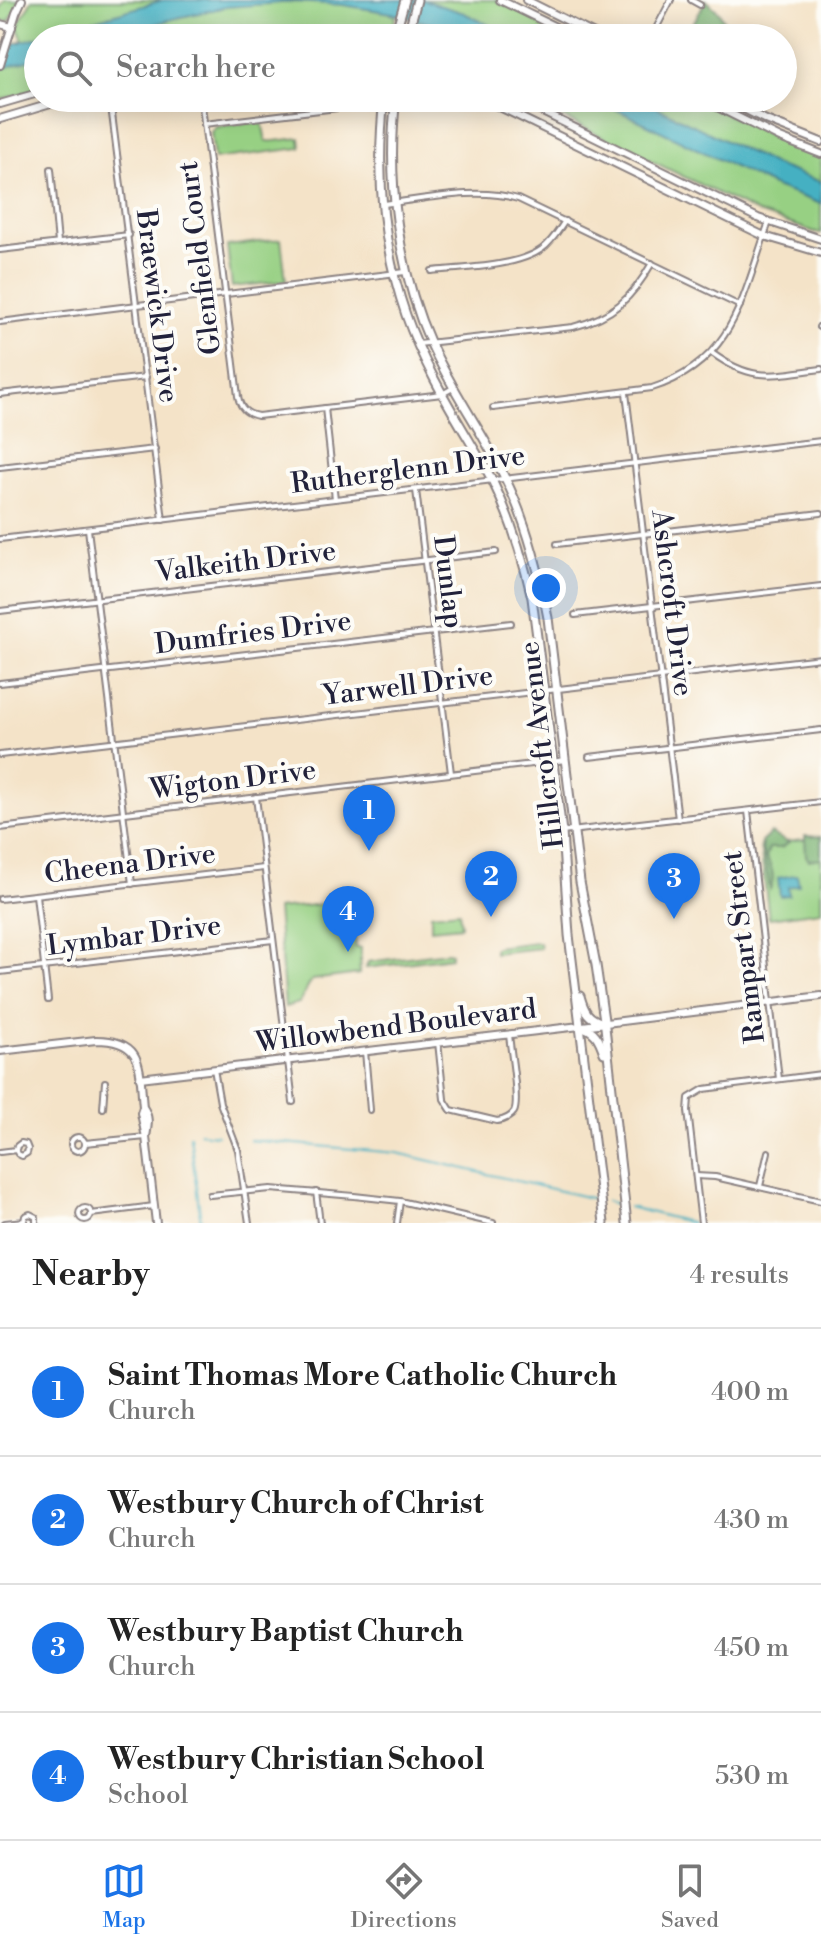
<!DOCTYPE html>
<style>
body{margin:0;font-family:"Libre Bodoni",serif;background:#f2f2f2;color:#222}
.you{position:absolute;left:546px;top:588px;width:28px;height:28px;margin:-20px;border:6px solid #fff;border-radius:50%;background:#1a73e8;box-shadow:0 0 0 12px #1a73e833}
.badge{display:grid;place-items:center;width:52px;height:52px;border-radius:50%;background:#1a73e8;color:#fff;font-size:26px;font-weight:700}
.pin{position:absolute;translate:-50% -66px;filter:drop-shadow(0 2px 4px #0008)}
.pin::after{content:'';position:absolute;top:42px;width:28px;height:24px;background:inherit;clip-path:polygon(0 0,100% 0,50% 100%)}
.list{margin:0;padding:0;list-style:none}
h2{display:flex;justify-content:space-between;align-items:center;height:104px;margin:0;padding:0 32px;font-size:34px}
h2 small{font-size:26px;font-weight:400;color:#767676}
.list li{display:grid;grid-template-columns:52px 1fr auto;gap:24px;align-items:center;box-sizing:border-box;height:128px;padding:0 32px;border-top:2px solid #e0e0e0}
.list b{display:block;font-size:30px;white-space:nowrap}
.list p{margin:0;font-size:26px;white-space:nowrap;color:#767676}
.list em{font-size:26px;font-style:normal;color:#767676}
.icon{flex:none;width:44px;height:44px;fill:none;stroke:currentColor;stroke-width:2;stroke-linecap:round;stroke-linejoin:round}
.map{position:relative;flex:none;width:821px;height:1223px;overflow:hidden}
.search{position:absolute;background:#fff;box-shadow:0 4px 20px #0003;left:24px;right:24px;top:24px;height:88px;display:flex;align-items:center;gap:20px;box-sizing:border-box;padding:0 28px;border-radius:44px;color:#767676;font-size:30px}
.sheet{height:616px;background:#fff}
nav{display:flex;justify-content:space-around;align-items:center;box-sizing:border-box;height:112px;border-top:2px solid #e0e0e0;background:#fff;font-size:22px;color:#767676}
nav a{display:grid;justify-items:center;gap:4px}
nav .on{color:#1a73e8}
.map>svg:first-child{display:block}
.green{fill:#97d083;stroke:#5c795f;stroke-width:2}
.forest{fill:#79b271;stroke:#4e6a56;stroke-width:2}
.water{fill:#44b0c2;stroke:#33697e;stroke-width:2}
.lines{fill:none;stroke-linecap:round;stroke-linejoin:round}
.stream{stroke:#44b0c2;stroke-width:2}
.minor-casing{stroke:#8b8282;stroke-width:8}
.tertiary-casing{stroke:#8b8282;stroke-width:10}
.secondary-casing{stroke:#8b8282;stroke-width:10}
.primary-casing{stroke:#8b8282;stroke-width:11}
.minor{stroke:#fff;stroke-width:4}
.tertiary{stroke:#fff;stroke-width:6}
.secondary{stroke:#fff;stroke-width:6}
.primary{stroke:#fff;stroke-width:7}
.labels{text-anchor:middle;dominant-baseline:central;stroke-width:8;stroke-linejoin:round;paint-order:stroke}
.street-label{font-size:28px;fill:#22223b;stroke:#fdfcf7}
</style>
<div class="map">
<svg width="821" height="1223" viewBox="0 0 821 1223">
<rect width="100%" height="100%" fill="#fdfcf7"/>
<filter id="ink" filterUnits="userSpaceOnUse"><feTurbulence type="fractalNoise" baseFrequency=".0125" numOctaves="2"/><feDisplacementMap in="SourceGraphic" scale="16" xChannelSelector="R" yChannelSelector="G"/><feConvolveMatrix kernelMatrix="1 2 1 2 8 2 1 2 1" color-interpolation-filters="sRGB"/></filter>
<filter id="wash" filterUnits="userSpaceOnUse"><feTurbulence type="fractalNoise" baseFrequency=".006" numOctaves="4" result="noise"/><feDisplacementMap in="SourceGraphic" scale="32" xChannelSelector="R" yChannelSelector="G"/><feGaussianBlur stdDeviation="1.8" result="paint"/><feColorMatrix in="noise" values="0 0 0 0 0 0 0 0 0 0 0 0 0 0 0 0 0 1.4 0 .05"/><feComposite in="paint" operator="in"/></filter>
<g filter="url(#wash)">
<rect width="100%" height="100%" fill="#f4e3c8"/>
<g class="green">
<path d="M 5,0 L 20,0 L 9,22 L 0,20 L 0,8 Z"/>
<path d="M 32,0 L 400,0 L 390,38 L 365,38 L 300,31 L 250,33 L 219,38 L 38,38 L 38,89 L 0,100 L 0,47 L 23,40 L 17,26 Z"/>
<path d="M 423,0 L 496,0 L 572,38 L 413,38 Z"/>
<path d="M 523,98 L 694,98 L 778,139 L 821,156 L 821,234 L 758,213 Z"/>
<path d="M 262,121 L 266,142 L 300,138 L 301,148 L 214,159 L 211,132 L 216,127 Z"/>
<path d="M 281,239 L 286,281 L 232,287 L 227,246 Z"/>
<path d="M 821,838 L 821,911 L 769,918 L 760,845 Z"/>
<path d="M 351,901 L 356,948 L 361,948 L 359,974 L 312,980 L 299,1003 L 285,1007 L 277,909 Z"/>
<path d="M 459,911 L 461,926 L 431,929 L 431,914 Z"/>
<path d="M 537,942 L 539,943 L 540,948 L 494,953 L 494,949 L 496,947 Z"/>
<path d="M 448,952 L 451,953 L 451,957 L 366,968 L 368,962 Z"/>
</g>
<g class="forest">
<path d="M 706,0 L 719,12 L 732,38 L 685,38 Z"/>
<path d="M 771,833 L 789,843 L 781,848 L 769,848 L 766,857 C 772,867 776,878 770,889 L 761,842 Z"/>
<path d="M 805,836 L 821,837 L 821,858 L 809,860 L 806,856 Z"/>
</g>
<g class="water">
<path d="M 163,0 L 423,0 L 464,13 L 516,38 L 471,38 L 446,28 L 391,13 L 343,5 L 295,2 L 226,7 L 173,19 L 106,38 L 38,38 L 38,58 L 0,69 L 0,48 Z"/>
<path d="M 593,98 L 638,98 L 775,165 L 821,182 L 821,204 L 775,187 Z"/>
<path d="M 795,875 L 797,875 L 799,885 L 788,887 L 789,895 L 780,896 L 778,878 Z"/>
</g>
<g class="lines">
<g class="stream">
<path d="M 199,1133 L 217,1135"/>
<path d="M 190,1136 L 201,1223"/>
<path d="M 250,1140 L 397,1153 L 599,1200"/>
<path d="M 606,1201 L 623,1206"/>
<path d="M 629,1207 L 692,1223"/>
</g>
</g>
</g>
<g filter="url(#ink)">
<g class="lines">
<g class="minor-casing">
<g id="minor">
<path d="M 691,0 L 700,5"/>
<path d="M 651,38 L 671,0"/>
<path d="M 110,98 L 163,520"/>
<path d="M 201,98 L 238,396 C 240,408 246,414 258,416 L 434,395 L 442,394 L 453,388"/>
<path d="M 204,124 L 337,108 L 383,108"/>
<path d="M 51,169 L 58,243"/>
<path d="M 384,204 C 428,199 475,187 518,199 L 740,306"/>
<path d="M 0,250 L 129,235"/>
<path d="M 432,271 C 463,268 517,267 542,249 C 552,242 558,231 565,221"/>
<path d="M 0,322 L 405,272"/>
<path d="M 819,327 L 821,328"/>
<path d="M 418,344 L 573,327 C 613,317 632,298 652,263"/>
<path d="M 712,353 C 753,383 773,375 821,369"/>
<path d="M 626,393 L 678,819"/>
<path d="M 0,394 L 146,377"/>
<path d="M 325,408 L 335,499"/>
<path d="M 493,408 L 652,388 C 735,362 743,294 769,222"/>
<path d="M 0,467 L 155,449"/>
<path d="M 416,490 L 451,773"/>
<path d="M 88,529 L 132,884"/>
<path d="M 0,539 L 821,441"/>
<path d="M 557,544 L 821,513"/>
<path d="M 0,611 L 496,552"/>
<path d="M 575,615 L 821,586"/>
<path d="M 0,683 L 511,623"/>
<path d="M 0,755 L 821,658"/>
<path d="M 589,757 L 821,730"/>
<path d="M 256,797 L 293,1102"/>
<path d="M 748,811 L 779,1079"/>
<path d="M 0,828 L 566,760"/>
<path d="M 562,832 L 821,802"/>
<path d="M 36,895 L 48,1000"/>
<path d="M 0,899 L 264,868"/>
<path d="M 0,972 L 273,940"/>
<path d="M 438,1042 L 444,1099 L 451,1110 L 497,1121 C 504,1120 510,1118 514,1112 C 520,1102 510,1049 509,1034"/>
<path d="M 365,1051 L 370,1110"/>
<path d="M 214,1069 L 220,1103 L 238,1150 L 249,1223"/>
<path d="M 103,1108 L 105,1082"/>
<circle cx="78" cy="1144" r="7"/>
<path d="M 85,1143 L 146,1137"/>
<path d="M 0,1152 L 16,1150 L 17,1146 L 21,1143 L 26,1144 L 28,1149 L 27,1153 L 22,1156 L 18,1154 L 16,1150"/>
<path d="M 696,1176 L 715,1177 L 821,1201"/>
<path d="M 760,1186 L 768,1152"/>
<path d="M 316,1192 L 320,1223"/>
<path d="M 210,1195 L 271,1189 L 354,1196 L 400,1201 L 493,1223"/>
<circle cx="85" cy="1214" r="6"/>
<path d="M 91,1214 L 154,1206"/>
<path d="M 5,1223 L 24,1221 L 25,1216 L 30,1214 L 36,1217 L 36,1223"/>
<path d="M 397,1223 L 400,1201"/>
<path d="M 701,1223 L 688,1111 L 689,1098 L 704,1089 L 821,1074"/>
</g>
</g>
<g class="tertiary-casing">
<g id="tertiary">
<path d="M 0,1051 L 96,1040 C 145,1040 139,1068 143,1107 C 150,1117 148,1125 146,1137 L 156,1223"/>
<path d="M 140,1078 L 580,1026"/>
<path d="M 143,1107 L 141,1113 L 145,1133"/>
</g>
</g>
<g class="secondary-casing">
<g id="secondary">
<path d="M 500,0 L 578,38"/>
<path d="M 526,0 L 602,38"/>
<path d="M 0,24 L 12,27"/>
<path d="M 246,38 L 276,35 L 336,38"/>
<path d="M 0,65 L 16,13 L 22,0"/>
<path d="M 481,98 L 764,236 L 821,253"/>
<path d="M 514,98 L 758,218 L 821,239"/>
<path d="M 699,98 L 780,138 L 821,154"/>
<path d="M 722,98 L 766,120 L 821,142"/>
<path d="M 0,104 L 38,93"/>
<path d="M 0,119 L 71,98"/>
<path d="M 582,1026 L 821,996"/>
</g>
</g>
<g class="primary-casing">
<g id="primary">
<path d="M 394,38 L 405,0"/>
<path d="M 407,38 L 417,0"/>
<path d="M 384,98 C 376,172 381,243 406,315 C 421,358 445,400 469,440 C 477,454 486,468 493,482 C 511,519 523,558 532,598 L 562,832 L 569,935 L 604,1223"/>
<path d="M 396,98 C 386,178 398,270 431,344 C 452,391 483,432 505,478 C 527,522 539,570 548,618 L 580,882 L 596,965 L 605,1027 L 627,1223"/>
<path d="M 580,996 C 584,1011 588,1019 604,1023"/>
<path d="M 580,1026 C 595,1030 599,1038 604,1053"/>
</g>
</g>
<use href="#minor" class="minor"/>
<use href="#tertiary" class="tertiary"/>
<use href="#secondary" class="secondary"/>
<use href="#primary" class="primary"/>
</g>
</g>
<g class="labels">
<g class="street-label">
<text transform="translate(200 258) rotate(-97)">Glenfield Court</text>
<text transform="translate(157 306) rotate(83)">Braewick Drive</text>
<text transform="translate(408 470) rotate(-7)">Rutherglenn Drive</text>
<text transform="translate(246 562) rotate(-7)">Valkeith Drive</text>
<text transform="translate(448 582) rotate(83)">Dunlap</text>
<text transform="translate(672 603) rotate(83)">Ashcroft Drive</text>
<text transform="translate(253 633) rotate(-7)">Dumfries Drive</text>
<text transform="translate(408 686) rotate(-7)">Yarwell Drive</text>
<text transform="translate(542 745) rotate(-97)">Hillcroft Avenue</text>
<text transform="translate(233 780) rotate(-7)">Wigton Drive</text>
<text transform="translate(130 864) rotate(-7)">Cheena Drive</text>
<text transform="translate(134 936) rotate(-7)">Lymbar Drive</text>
<text transform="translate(744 947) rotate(-97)">Rampart Street</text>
<text transform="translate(396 1026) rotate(-7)">Willowbend Boulevard</text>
</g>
</g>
</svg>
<div class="you"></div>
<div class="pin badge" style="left:369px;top:851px">1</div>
<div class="pin badge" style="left:491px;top:917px">2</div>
<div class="pin badge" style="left:674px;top:919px">3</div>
<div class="pin badge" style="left:348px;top:952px">4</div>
<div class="search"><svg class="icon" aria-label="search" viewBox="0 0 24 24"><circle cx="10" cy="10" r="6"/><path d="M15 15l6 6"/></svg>Search here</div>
</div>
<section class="sheet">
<h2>Nearby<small>4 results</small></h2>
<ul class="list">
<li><span class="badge">1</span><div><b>Saint Thomas More Catholic Church</b><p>Church</p></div><em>400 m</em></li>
<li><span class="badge">2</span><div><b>Westbury Church of Christ</b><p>Church</p></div><em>430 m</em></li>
<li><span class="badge">3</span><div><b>Westbury Baptist Church</b><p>Church</p></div><em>450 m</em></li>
<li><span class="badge">4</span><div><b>Westbury Christian School</b><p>School</p></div><em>530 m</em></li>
</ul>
</section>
<nav>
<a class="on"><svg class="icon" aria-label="map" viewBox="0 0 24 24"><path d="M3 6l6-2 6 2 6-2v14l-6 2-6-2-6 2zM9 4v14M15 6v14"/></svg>Map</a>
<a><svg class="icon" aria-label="directions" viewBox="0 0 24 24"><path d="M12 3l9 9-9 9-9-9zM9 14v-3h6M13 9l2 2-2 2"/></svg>Directions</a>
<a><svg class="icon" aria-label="saved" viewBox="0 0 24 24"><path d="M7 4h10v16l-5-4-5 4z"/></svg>Saved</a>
</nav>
